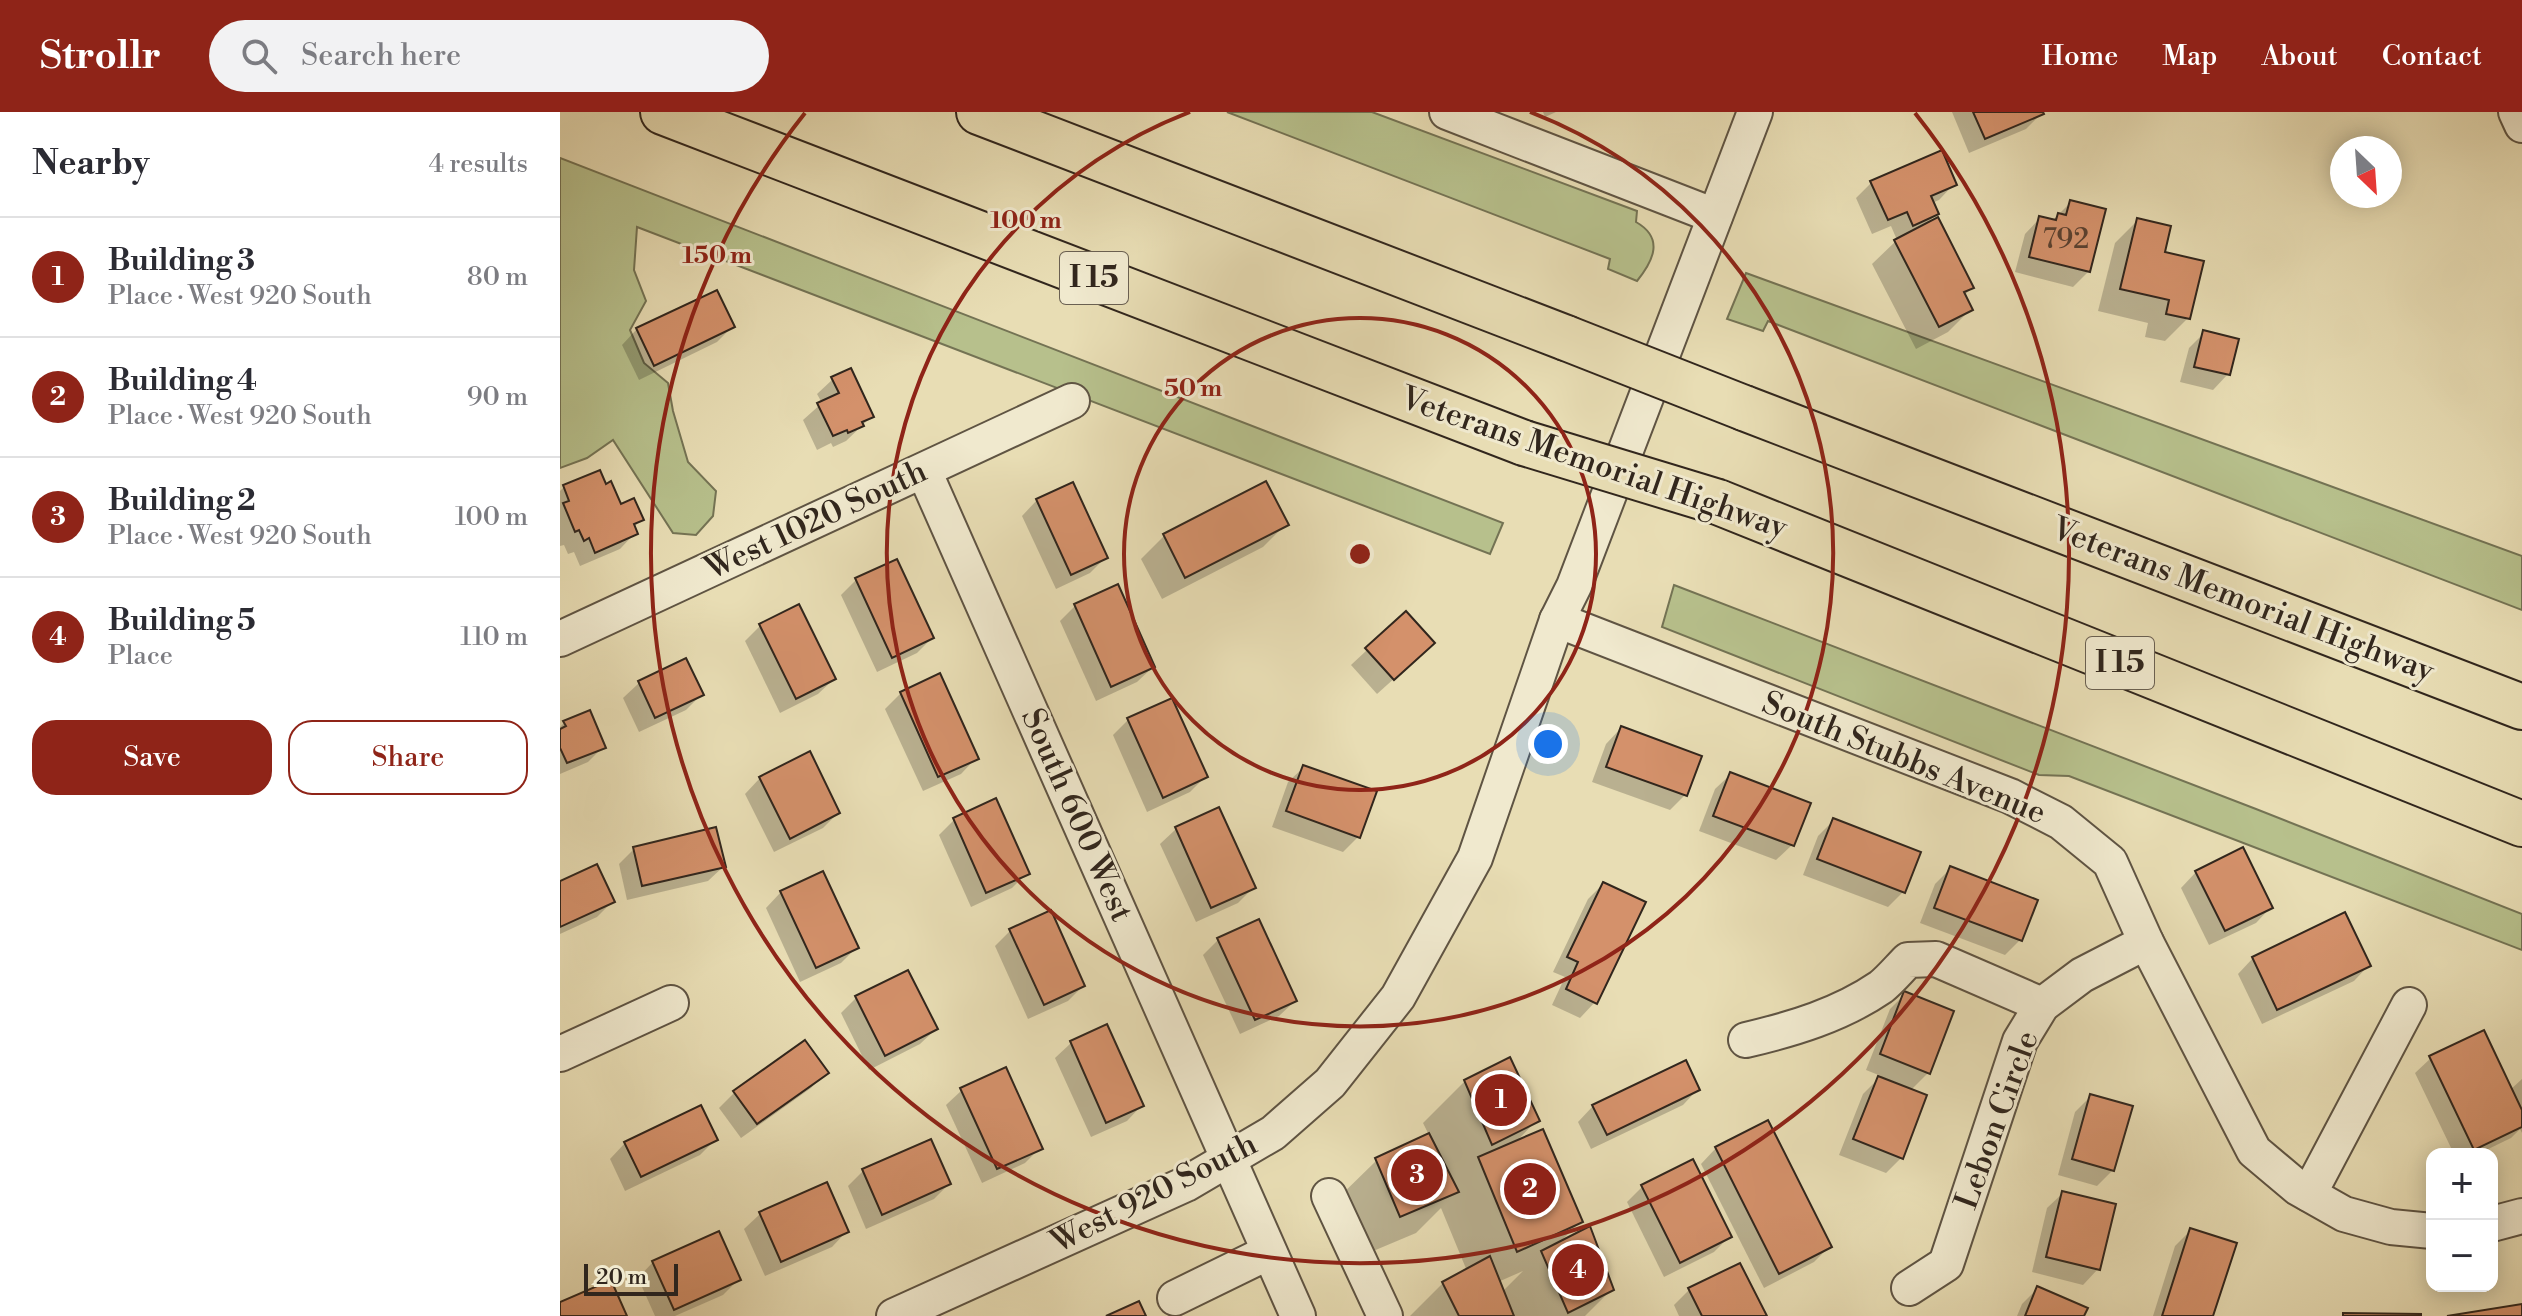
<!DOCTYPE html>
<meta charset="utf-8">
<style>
body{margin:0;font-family:"Libre Bodoni",serif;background:#f2f2f3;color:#2b2b33}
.controls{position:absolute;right:24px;bottom:24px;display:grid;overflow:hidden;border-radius:16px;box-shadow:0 4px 20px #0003}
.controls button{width:72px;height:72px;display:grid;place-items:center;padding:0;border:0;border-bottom:2px solid #e1e1e2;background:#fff;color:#2b2b33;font:40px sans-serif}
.compass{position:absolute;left:1770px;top:24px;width:72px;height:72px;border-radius:50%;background:#fff;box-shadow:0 4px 20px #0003;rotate:155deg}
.scale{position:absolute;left:24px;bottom:20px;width:94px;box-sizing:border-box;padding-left:8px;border:4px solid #31261d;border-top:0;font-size:22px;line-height:28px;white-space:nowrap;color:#31261d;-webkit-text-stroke:6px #f0e9ce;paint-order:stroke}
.you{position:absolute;left:988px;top:632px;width:28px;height:28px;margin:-20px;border:6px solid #fff;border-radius:50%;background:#1a73e8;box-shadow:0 0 0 12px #1a73e833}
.badge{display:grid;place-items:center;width:52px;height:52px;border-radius:50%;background:#8f2418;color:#fff;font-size:26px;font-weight:700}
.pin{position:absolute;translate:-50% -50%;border:4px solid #fff;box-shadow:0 2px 8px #0006}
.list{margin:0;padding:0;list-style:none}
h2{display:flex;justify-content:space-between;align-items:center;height:104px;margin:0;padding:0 32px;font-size:34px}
h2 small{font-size:26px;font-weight:400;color:#7c7c81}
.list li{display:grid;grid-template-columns:52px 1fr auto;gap:24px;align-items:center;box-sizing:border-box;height:120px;padding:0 32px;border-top:2px solid #e1e1e2}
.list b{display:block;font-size:30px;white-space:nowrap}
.list p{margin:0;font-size:26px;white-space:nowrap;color:#7c7c81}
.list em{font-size:26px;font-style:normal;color:#7c7c81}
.actions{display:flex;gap:16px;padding:24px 32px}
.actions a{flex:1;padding:18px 0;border:2px solid #8f2418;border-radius:24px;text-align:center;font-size:28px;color:#8f2418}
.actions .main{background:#8f2418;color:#fff}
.icon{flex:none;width:44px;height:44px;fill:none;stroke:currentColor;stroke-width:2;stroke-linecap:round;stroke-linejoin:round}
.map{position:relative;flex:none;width:1962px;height:1204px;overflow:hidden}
header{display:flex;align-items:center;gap:48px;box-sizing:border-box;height:112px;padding:0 40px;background:#8f2418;color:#fff}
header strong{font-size:38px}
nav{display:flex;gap:44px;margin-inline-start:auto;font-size:28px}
.search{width:560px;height:72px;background:#f2f2f3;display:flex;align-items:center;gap:20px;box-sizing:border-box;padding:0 28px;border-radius:44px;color:#7c7c81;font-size:30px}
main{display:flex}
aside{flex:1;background:#fff}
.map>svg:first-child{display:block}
.green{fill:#b7c08c;stroke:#747354;stroke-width:2}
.shadow{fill:#0003;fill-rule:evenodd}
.building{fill:#d4916b;stroke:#31261d;stroke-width:2}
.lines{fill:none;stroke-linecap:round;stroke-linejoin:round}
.minor-casing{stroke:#5f5443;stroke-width:38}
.highway-casing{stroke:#31261d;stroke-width:48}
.minor{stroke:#f0e9ce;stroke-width:34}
.highway{stroke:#e8ddb4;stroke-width:44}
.highway-bridge-casing{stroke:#31261d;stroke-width:48;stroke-linecap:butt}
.highway-bridge{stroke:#e8ddb4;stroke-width:44}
.ring{fill:none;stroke:#8f2418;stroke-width:4}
.labels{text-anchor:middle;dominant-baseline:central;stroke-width:6;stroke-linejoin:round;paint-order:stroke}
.number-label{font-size:28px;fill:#5a4130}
.shield{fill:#f0e9ce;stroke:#6a6052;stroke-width:2}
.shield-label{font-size:30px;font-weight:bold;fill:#31261d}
.street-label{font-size:32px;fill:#31261d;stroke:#f0e9ce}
.centre{fill:#8f2418;stroke:#f0e9ce;stroke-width:4}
.ring-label{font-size:24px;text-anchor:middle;font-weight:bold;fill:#8f2418;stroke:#f0e9ce;stroke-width:6;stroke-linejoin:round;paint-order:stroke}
</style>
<header>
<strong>Strollr</strong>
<div class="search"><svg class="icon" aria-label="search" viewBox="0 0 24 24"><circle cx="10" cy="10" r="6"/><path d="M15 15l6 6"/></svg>Search here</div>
<nav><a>Home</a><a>Map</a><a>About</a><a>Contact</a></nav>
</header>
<main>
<aside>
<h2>Nearby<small>4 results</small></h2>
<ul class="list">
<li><span class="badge">1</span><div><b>Building 3</b><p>Place · West 920 South</p></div><em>80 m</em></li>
<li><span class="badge">2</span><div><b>Building 4</b><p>Place · West 920 South</p></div><em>90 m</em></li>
<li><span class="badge">3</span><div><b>Building 2</b><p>Place · West 920 South</p></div><em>100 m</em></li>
<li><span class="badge">4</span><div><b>Building 5</b><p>Place</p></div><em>110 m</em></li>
</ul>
<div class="actions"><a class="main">Save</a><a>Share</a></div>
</aside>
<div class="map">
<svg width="1962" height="1204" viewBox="0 0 1962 1204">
<rect width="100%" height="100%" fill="#e8ddb4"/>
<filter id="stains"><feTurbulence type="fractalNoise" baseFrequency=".0025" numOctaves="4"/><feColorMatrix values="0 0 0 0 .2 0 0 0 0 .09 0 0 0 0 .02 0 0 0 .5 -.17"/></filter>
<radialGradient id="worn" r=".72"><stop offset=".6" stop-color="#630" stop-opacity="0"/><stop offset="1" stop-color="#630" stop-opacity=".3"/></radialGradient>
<g class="green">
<path d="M 667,0 L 812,0 L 1077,99 L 1076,110 C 1104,126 1094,148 1077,169 L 1048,157 L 1050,147 Z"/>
<path d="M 0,46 L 943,411 L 930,442 L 77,115 L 74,158 L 86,189 L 70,218 L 84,251 L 108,271 L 113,299 L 128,350 L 156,379 L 153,404 L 136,423 L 113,421 L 53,328 L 27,346 L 0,356 Z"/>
<path d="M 1186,161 L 1962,444 L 1962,498 L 1208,209 L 1203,219 L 1167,207 Z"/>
<path d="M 1114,473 L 1696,697 L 1962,802 L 1962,838 L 1509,664 L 1479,663 L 1102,515 Z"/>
</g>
<g class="shadow">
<path d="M 983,0 L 996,0 L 985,5 Z"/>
<path d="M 1392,0 L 1481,0 L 1481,2 L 1466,17 L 1409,41 Z"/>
<path d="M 1311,71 L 1394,72 L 1379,88 L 1372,91 L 1377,102 L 1367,111 L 1412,175 L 1404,184 L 1411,197 L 1388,220 L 1356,237 L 1312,152 L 1337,128 L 1331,114 L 1312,122 L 1296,86 Z"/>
<path d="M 1511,90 L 1529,159 L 1513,175 L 1455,160 L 1465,122 L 1480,106 L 1492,109 Z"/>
<path d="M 1578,108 L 1602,141 L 1628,206 L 1605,229 L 1585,225 L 1588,211 L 1538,199 L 1555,131 Z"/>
<path d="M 172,215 L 157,230 L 79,268 L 62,233 L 77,217 Z"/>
<path d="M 1644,221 L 1668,262 L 1653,278 L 1620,270 L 1629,236 Z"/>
<path d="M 273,267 L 312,304 L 286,329 L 273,335 L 271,331 L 257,338 L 243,308 L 262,291 L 257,282 Z"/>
<path d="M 4,375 L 60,395 L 82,407 L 73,416 L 75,421 L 60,437 L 20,454 L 14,440 L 8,442 L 4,433 L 0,434 L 0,379 Z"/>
<path d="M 477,388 L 545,446 L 530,461 L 496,477 L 462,404 Z"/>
<path d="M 726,412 L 703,435 L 602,487 L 581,447 L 604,424 Z"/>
<path d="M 296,468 L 372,526 L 357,541 L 317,560 L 281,483 Z"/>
<path d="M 515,494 L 593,555 L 577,570 L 536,589 L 500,509 Z"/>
<path d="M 200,514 L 274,567 L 258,582 L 220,601 L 185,529 Z"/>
<path d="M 807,538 L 857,546 L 817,582 L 791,553 Z"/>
<path d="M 125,549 L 141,583 L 126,598 L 79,620 L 63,586 L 79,571 Z"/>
<path d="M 341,581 L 416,646 L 401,662 L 363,679 L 325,597 Z"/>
<path d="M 568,608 L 645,665 L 630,680 L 587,700 L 553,623 Z"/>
<path d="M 4,611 L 43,635 L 28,650 L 0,662 L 0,615 Z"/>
<path d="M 1061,616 L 1125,683 L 1110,698 L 1032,670 L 1046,632 Z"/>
<path d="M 744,655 L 798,725 L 783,740 L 712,715 L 728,670 Z"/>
<path d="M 1171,662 L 1232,733 L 1216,748 L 1139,719 L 1155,677 Z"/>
<path d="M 200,666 L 278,701 L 263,716 L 214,740 L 185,682 Z"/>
<path d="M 658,698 L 693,776 L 678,791 L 636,810 L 600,732 L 616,717 Z"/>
<path d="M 394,708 L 467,761 L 452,776 L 411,795 L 379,723 Z"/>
<path d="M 1273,709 L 1343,780 L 1328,795 L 1243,763 L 1258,724 Z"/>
<path d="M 74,737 L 164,754 L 148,769 L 67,788 L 59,752 Z"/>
<path d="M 1390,757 L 1460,828 L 1445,843 L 1360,811 L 1375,772 Z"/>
<path d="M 1636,760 L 1711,795 L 1696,811 L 1649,833 L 1621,776 Z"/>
<path d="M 0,771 L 52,790 L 37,805 L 0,822 Z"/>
<path d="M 1043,772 L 1035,890 L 1020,906 L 992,893 L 1005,865 L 993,860 L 1028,787 Z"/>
<path d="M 221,780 L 296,836 L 281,851 L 240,870 L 206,796 Z"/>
<path d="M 450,819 L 523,874 L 508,889 L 468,907 L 435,834 Z"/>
<path d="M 658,828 L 735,889 L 719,904 L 680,922 L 643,843 Z"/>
<path d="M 1693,846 L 1809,853 L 1794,869 L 1702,912 L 1678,862 Z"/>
<path d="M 1345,882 L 1368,961 L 1350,979 L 1341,1046 L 1326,1061 L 1279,1043 L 1303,982 L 1321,964 L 1306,958 L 1330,897 Z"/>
<path d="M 296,886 L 376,917 L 360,932 L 309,958 L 281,901 Z"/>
<path d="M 245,931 L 266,960 L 251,976 L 181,1026 L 159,996 L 174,981 Z"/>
<path d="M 511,931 L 582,993 L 567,1009 L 531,1025 L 495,946 Z"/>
<path d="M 1871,946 L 1950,978 L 1962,967 L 1962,1021 L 1960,1017 L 1951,1026 L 1918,1042 L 1894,1042 L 1855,961 Z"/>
<path d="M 905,969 L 977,1008 L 955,1031 L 1020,1110 L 1000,1130 L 1052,1177 L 1025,1204 L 850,1204 L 883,1171 L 907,1159 L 881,1096 L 856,1121 L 799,1145 L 775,1089 L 817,1048 L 869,1023 L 863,1011 ZM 963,1159 L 942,1180 L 938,1170 Z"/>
<path d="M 1138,977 L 1123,993 L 1031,1037 L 1018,1010 L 1033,994 Z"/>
<path d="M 402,978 L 480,1036 L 465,1051 L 422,1071 L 386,993 Z"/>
<path d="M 1531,984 L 1553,1058 L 1537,1074 L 1498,1063 L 1515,1000 Z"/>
<path d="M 155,1028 L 140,1043 L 65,1079 L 50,1047 L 65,1031 Z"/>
<path d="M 1156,1036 L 1270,1134 L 1254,1150 L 1204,1176 L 1141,1052 Z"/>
<path d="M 303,1059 L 389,1072 L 374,1087 L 306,1117 L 288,1074 Z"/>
<path d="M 266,1072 L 287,1119 L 272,1135 L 205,1164 L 184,1117 L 200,1102 Z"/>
<path d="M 1082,1075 L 1169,1125 L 1154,1140 L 1104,1165 L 1067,1090 Z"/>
<path d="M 1503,1081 L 1538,1157 L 1523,1173 L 1472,1160 L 1487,1096 Z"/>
<path d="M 1631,1118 L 1651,1204 L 1593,1204 L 1615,1134 Z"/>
<path d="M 93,1150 L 178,1168 L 163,1183 L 115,1204 L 95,1204 L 78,1166 Z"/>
<path d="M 1477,1177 L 1522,1204 L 1457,1204 L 1462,1192 Z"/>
<path d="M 1129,1178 L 1204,1204 L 1119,1204 L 1114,1193 Z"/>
</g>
<g class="building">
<path d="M 1413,0 L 1483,0 L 1484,2 L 1425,27 Z"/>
<path d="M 1382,38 L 1397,73 L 1371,84 L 1379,102 L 1353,114 L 1347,100 L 1328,108 L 1310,69 Z"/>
<path d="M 1510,88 L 1546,97 L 1530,160 L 1469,145 L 1479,104 L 1496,108 L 1498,101 L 1506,103 Z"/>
<path d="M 1378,105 L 1414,176 L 1404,180 L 1413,198 L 1379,215 L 1334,128 Z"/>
<path d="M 1577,106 L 1611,114 L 1605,140 L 1644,149 L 1630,207 L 1606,202 L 1609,188 L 1560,177 Z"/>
<path d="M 157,178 L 175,215 L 94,254 L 76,216 Z"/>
<path d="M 1643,218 L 1679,227 L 1670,263 L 1634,255 Z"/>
<path d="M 291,256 L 314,305 L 302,310 L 304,314 L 288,321 L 287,318 L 273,324 L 257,291 L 279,281 L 271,265 Z"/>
<path d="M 40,358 L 46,372 L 51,369 L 61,392 L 74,386 L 84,408 L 74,412 L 78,422 L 35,441 L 29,426 L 24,429 L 19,418 L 15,420 L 3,391 L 9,389 L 3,373 Z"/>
<path d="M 706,369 L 729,413 L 625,466 L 603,422 Z"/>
<path d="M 513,370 L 548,446 L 511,463 L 476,387 Z"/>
<path d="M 337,447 L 374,526 L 332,546 L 295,466 Z"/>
<path d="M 558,472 L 595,555 L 551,575 L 514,492 Z"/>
<path d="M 239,492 L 276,567 L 236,587 L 199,512 Z"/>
<path d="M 846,499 L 875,531 L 834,568 L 805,536 Z"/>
<path d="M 126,546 L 144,583 L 95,606 L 78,569 Z"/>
<path d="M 380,561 L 419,647 L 378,665 L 340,580 Z"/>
<path d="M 612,586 L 648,665 L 603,686 L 567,606 Z"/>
<path d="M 30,598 L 46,636 L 7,651 L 0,636 L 0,617 L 6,614 L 3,609 Z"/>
<path d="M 1061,614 L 1142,644 L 1127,684 L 1046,655 Z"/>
<path d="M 250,639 L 280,701 L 230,727 L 199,665 Z"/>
<path d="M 743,653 L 817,679 L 800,726 L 726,699 Z"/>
<path d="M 1170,660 L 1251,691 L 1234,734 L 1153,704 Z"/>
<path d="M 436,686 L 470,762 L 426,781 L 393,706 Z"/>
<path d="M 659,695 L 696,776 L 651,796 L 615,715 Z"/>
<path d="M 1273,706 L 1361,740 L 1345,781 L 1257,747 Z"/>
<path d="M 156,715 L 166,755 L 82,774 L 73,735 Z"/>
<path d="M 1683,735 L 1713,796 L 1665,819 L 1635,759 Z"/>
<path d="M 37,752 L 55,790 L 0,815 L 0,769 Z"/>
<path d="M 1390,754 L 1478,788 L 1462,829 L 1374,796 Z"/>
<path d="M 263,759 L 299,836 L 256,856 L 220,779 Z"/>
<path d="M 1043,770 L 1086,790 L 1037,892 L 1006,877 L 1018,850 L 1007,845 Z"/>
<path d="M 491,798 L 525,874 L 484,893 L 449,817 Z"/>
<path d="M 1785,800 L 1811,854 L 1717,898 L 1692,845 Z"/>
<path d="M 699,807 L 737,889 L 695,908 L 657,826 Z"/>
<path d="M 348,858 L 378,917 L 325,944 L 295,884 Z"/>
<path d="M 1344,879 L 1394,899 L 1370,962 L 1320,942 Z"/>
<path d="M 547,912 L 584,994 L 546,1011 L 510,929 Z"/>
<path d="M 1924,918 L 1962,998 L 1962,1015 L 1914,1038 L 1869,944 Z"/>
<path d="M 245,928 L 269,961 L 197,1012 L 173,979 Z"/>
<path d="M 950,945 L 980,1009 L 932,1033 L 904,968 Z"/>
<path d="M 1126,948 L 1140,978 L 1047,1023 L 1032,993 Z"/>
<path d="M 446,955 L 483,1037 L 437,1057 L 400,976 Z"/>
<path d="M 1318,964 L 1367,983 L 1343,1047 L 1293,1027 Z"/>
<path d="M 1530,982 L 1573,994 L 1554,1059 L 1512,1047 Z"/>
<path d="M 141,993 L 158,1028 L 81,1065 L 64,1030 Z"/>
<path d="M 1208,1008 L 1272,1135 L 1219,1162 L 1155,1035 Z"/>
<path d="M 983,1017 L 1023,1110 L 957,1140 L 918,1045 Z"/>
<path d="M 869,1021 L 899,1080 L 840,1105 L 815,1046 Z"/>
<path d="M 371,1027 L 391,1072 L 322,1103 L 302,1057 Z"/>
<path d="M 1133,1047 L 1172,1125 L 1120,1151 L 1081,1073 Z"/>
<path d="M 267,1070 L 289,1120 L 221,1150 L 199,1100 Z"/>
<path d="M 1502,1079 L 1556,1092 L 1540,1158 L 1486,1145 Z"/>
<path d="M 1030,1114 L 1054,1178 L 1008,1201 L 981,1139 Z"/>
<path d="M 1630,1116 L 1677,1131 L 1653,1204 L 1602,1204 Z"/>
<path d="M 159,1119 L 181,1168 L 114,1198 L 92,1149 Z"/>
<path d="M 930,1144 L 954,1204 L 899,1204 L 882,1170 Z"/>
<path d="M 1180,1151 L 1207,1204 L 1142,1204 L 1128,1176 Z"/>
<path d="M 51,1168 L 67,1204 L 0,1204 L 0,1190 Z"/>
<path d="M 1477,1174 L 1528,1196 L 1524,1204 L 1465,1204 Z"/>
<path d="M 579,1189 L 586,1204 L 546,1204 Z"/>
<path d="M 1962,1192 L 1962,1204 L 1887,1204 Z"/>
<path d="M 1783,1201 L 1861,1202 L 1861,1204 L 1783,1204 Z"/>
</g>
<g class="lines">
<g class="minor-casing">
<g id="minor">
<path d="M 887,0 L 1155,104"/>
<path d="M 1956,0 L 1962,13"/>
<path d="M 364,359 L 738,1204"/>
<path d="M 997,508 L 1450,684 L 1501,710 L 1550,750 L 1586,830 L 1694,1039 L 1738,1076 L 1784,1102 L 1831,1115 L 1872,1119"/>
<path d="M 0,527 L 512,289"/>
<path d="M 1186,928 C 1233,917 1280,903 1321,875 C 1330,868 1339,857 1348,848 L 1376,847 L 1482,893"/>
<path d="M 0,942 L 111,891"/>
<path d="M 1749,1082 L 1849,893"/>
<path d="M 769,1084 L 825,1204"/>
<path d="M 1932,1112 L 1962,1104"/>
<path d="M 1349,1176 L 1386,1152 L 1460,929 L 1482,893 L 1522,863 L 1586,830"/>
<path d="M 615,1186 L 709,1140"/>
<path d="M 334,1204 L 626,1072 L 713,1021 L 770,971 L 838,885 L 915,746 L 997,508 L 1014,474 L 1195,0"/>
</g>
</g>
<g class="highway-casing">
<g id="highway">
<path d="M 103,0 L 964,331"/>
<path d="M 419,0 L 1006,226"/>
<path d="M 1184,296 L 1962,595"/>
<path d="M 1158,390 L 1962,712"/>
</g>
</g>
<use href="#minor" class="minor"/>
<use href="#highway" class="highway"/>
<g class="highway-bridge-casing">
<g id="highway-bridge">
<path d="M 1006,226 L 1184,296"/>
<path d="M 964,331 L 1158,390"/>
</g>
</g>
<use href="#highway-bridge" class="highway-bridge"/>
</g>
<g class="ring">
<circle cx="800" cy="442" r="236"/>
<path d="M970 0A473 473 0 1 1 630 0"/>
<path d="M1355 1A709 709 0 1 1 245 1"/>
</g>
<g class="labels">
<g class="number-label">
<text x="1506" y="127">792</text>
</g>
<g class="shield">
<rect x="500" y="140" width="68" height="52" rx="6"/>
<rect x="1526" y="525" width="68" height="52" rx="6"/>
</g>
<g class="shield-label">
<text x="534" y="166">I 15</text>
<text x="1560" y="551">I 15</text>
</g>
<g class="street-label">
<text transform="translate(1034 351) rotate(19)">Veterans Memorial Highway</text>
<text transform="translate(256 408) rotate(-25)">West 1020 South</text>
<text transform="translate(1683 488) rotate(21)">Veterans Memorial Highway</text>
<text transform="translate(1344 646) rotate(22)">South Stubbs Avenue</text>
<text transform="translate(517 703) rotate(66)">South 600 West</text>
<text transform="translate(1437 1008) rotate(-70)">Lebon Circle</text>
<text transform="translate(594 1081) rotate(-27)">West 920 South</text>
</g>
</g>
<circle cx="800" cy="442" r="12" class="centre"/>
<g class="ring-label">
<text x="466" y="116">100 m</text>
<text x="157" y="151">150 m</text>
<text x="633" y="284">50 m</text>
</g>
<rect width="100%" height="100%" filter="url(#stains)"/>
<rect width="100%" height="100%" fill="url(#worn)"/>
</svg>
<div class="controls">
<button>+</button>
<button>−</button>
</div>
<svg class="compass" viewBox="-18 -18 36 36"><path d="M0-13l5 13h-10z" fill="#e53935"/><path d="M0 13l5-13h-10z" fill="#7c7c81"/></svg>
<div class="scale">20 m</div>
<div class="you"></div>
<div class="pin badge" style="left:941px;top:988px">1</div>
<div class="pin badge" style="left:970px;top:1077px">2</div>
<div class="pin badge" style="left:857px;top:1063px">3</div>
<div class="pin badge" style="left:1018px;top:1158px">4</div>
</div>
</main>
